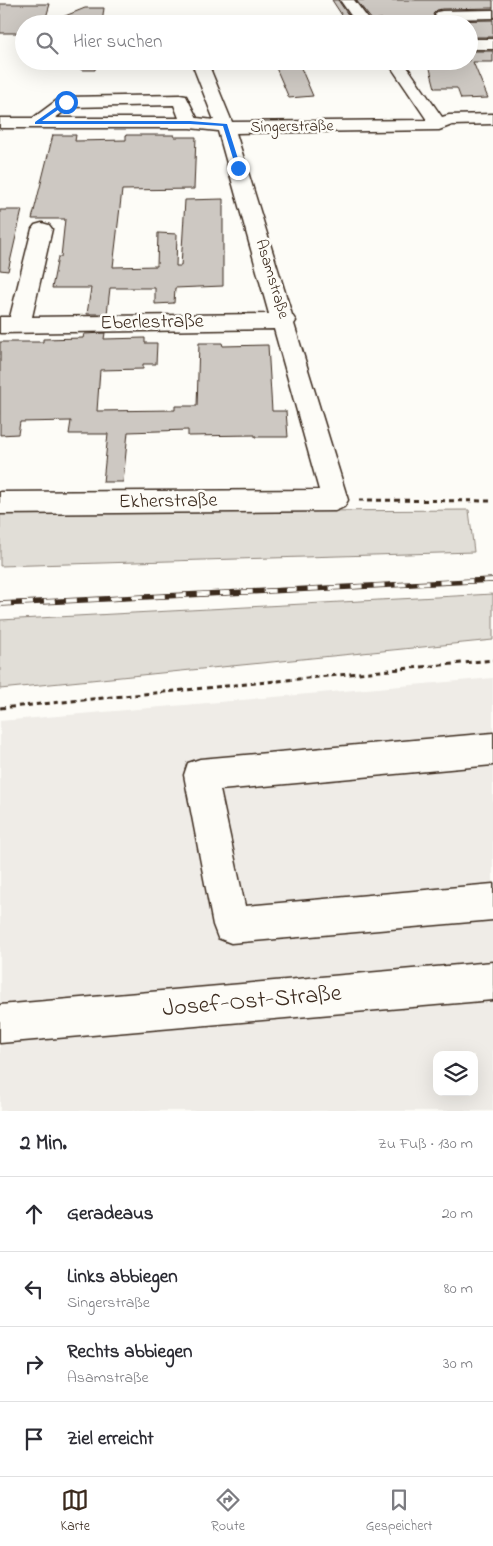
<!DOCTYPE html>
<html lang="de">
<meta charset="utf-8">
<style>
body{margin:0;font-family:"Indie Flower",sans-serif;background:#f2f2f3;color:#2b2b33}
.controls{position:absolute;right:15px;bottom:15px;display:grid;overflow:hidden;border-radius:10px;box-shadow:0 5px 20px #0002}
.controls button{width:45px;height:45px;display:grid;place-items:center;padding:0;border:0;border-bottom:1px solid #e1e1e2;background:#fff;color:#2b2b33;font:25px sans-serif}
.stop{position:absolute;width:15px;height:15px;margin:-11px;border:4px solid #1a73e8;border-radius:50%;background:#fff}
.stop.end{background:#1a73e8;border-color:#fff;box-shadow:0 1px 5px #0008}
.list{margin:0;padding:0;list-style:none}
h2{display:flex;justify-content:space-between;align-items:center;height:65px;margin:0;padding:0 20px;font-size:21px}
h2 small{font-size:16px;font-weight:400;color:#7c7c81}
.list li{display:grid;grid-template-columns:32px 1fr auto;gap:15px;align-items:center;box-sizing:border-box;height:75px;padding:0 20px;border-top:1px solid #e1e1e2}
.list b{display:block;font-size:19px;white-space:nowrap}
.list p{margin:0;font-size:16px;white-space:nowrap;color:#7c7c81}
.list em{font-size:16px;font-style:normal;color:#7c7c81}
.icon{flex:none;width:28px;height:28px;fill:none;stroke:currentColor;stroke-width:2;stroke-linecap:round;stroke-linejoin:round}
.map{position:relative;flex:none;width:493px;height:1111px;overflow:hidden}
.search{position:absolute;background:#fff;box-shadow:0 5px 20px #0002;left:15px;right:15px;top:15px;height:55px;display:flex;align-items:center;gap:12px;box-sizing:border-box;padding:0 18px;border-radius:28px;color:#7c7c81;font-size:19px}
.sheet{height:365px;background:#fff}
nav{display:flex;justify-content:space-around;align-items:center;box-sizing:border-box;height:70px;border-top:1px solid #e1e1e2;background:#fff;font-size:14px;color:#7c7c81}
nav a{display:grid;justify-items:center;gap:2px}
nav .on{color:#3b2a1e}
.map>svg:first-child{display:block}
.built{fill:#efece7;fill-rule:evenodd}
.green{fill:#e1ded7;stroke:#8e847a}
.building{fill:#cdc8c2;stroke:#3b2a1e}
.lines{fill:none;stroke-linecap:round;stroke-linejoin:round}
.minor-casing{stroke:#3b2a1e;stroke-width:3}
.path{stroke:#3b2a1e;stroke-width:3;stroke-dasharray:5 4;stroke-linecap:butt}
.minor{fill:#fdfcf7;fill-rule:evenodd}
.rail-casing{stroke:#3b2a1e;stroke-width:5.5}
.rail{stroke:#fdfcf7;stroke-width:4;stroke-dasharray:11;stroke-linecap:butt}
.route{fill:#1a73e8}
.labels{text-anchor:middle;dominant-baseline:central;stroke-width:5;stroke-linejoin:round;paint-order:stroke}
.far-street-label{font-size:16px;fill:#3b2a1e;stroke:#fdfcf7}
.street-label{font-size:20px;fill:#3b2a1e;stroke:#fdfcf7}
.near-street-label{font-size:24px;fill:#3b2a1e;stroke:#fdfcf7}
</style>
<div class="map">
<svg width="493" height="1111" viewBox="0 0 493 1111">
<rect width="100%" height="100%" fill="#fdfcf7"/>
<filter id="ink" filterUnits="userSpaceOnUse"><feTurbulence type="fractalNoise" baseFrequency=".02" numOctaves="2"/><feDisplacementMap in="SourceGraphic" scale="10" xChannelSelector="R" yChannelSelector="G"/><feConvolveMatrix kernelMatrix="1 2 1 2 8 2 1 2 1" color-interpolation-filters="sRGB"/></filter>
<g filter="url(#ink)">
<path class="built" d="M 493,678 L 493,1111 L 0,1111 L 0,721 ZM 437,1055 L 474,1055 L 474,1092 L 437,1092 Z"/>
<g class="green">
<path d="M 469,510 L 474,552 L 0,566 L 0,513 Z"/>
<path d="M 493,594 L 493,640 L 0,689 L 0,620 Z"/>
</g>
<g class="building">
<path d="M 332,0 L 338,0 L 353,22 L 347,23 Z"/>
<path d="M 356,0 L 493,0 L 493,8 L 442,9 L 437,10 L 433,14 L 435,19 L 442,21 L 493,20 L 493,37 L 469,37 L 469,24 L 433,24 L 430,20 L 384,24 L 381,19 L 372,20 Z"/>
<path d="M 0,4 L 50,4 L 44,24 L 24,24 L 24,36 L 19,33 L 0,33 Z"/>
<path d="M 85,8 L 104,8 L 102,24 L 45,24 Z"/>
<path d="M 469,51 L 493,51 L 493,62 L 473,62 L 488,98 L 461,99 L 457,88 L 435,88 L 428,61 L 469,61 Z"/>
<path d="M 67,61 L 96,61 L 95,70 L 82,70 Z"/>
<path d="M 273,61 L 298,61 L 313,96 L 289,98 Z"/>
<path d="M 53,135 L 76,135 L 75,141 L 126,140 L 126,135 L 174,135 L 174,137 L 196,137 L 194,189 L 122,190 L 113,267 L 157,266 L 158,233 L 177,234 L 176,266 L 181,266 L 185,200 L 223,199 L 223,286 L 175,288 L 174,303 L 155,304 L 155,288 L 110,288 L 107,314 L 87,314 L 91,288 L 52,288 L 58,257 L 61,257 L 65,219 L 32,219 Z"/>
<path d="M 0,210 L 22,210 L 8,271 L 0,270 Z"/>
<path d="M 105,333 L 104,339 L 145,338 L 145,343 L 157,343 L 156,364 L 143,364 L 143,369 L 100,370 L 97,411 L 175,410 L 175,406 L 197,406 L 199,343 L 222,343 L 223,346 L 268,345 L 272,411 L 286,411 L 288,437 L 255,437 L 255,435 L 188,436 L 188,430 L 128,432 L 123,482 L 103,482 L 108,434 L 69,434 L 71,421 L 20,422 L 18,434 L 0,435 L 0,342 L 43,342 L 43,339 L 83,338 L 84,334 Z"/>
</g>
<g class="lines">
<g class="minor-casing">
<g id="minor">
<path d="M 340,0 L 354,0 L 372,24 L 357,24 Z"/>
<path d="M 493,10 L 493,18 L 442,19 L 437,18 L 435,15 L 437,12 L 442,11 Z"/>
<rect x="469" y="39" width="24" height="10"/>
<path d="M 191,61 L 207,61 L 232,122 L 427,120 L 387,61 L 403,61 L 442,117 L 449,115 L 493,114 L 493,124 L 452,125 L 439,130 L 236,133 L 292,315 L 296,321 L 294,324 L 348,500 L 344,507 L 335,511 L 0,514 L 0,492 L 319,490 L 274,329 L 0,333 L 0,317 L 10,317 L 32,229 L 35,225 L 42,223 L 49,225 L 52,229 L 32,317 L 269,314 L 218,131 L 190,128 L 0,128 L 0,118 L 33,118 L 60,98 L 66,97 L 180,95 L 186,96 L 197,118 L 214,120 ZM 174,105 L 179,118 L 55,118 L 70,107 Z"/>
<path d="M 493,733 L 493,765 L 220,790 L 245,906 L 493,884 L 493,920 L 231,943 L 218,938 L 213,925 L 184,775 L 188,763 L 200,759 Z"/>
<path d="M 493,962 L 493,1000 L 0,1043 L 0,1005 Z"/>
</g>
</g>
<g class="path">
<path d="M 359,500 L 493,501"/>
<path d="M 0,708 L 493,660"/>
</g>
<use href="#minor" class="minor"/>
<g class="rail-casing">
<path id="rail" d="M 0,604 L 493,580"/>
</g>
<use href="#rail" class="rail"/>
</g>
</g>
<path class="route" d="M 66,100 L 68,103 L 42,121 L 190,121 L 227,124 L 241,168 L 238,170 L 236,168 L 223,126 L 190,124 L 35,124 L 35,122 Z"/>
<g class="labels">
<g class="far-street-label">
<text transform="translate(292 127) rotate(-1)">Singerstraße</text>
<text transform="translate(272 279) rotate(73)">Asamstraße</text>
</g>
<g class="street-label">
<text transform="translate(152 323) rotate(-1)">Eberlestraße</text>
<text transform="translate(168 502) rotate(-1)">Ekherstraße</text>
</g>
<g class="near-street-label">
<text transform="translate(252 1002) rotate(-5)">Josef-Ost-Straße</text>
</g>
</g>
</svg>
<div class="controls">
<button><svg class="icon" aria-label="layers" viewBox="0 0 24 24"><path d="M12 4l9 5-9 5-9-5zM3 14l9 5 9-5"/></svg></button>
</div>
<div class="stop" style="left:66px;top:102px"></div>
<div class="stop end" style="left:238px;top:168px"></div>
<div class="search"><svg class="icon" aria-label="search" viewBox="0 0 24 24"><circle cx="10" cy="10" r="6"/><path d="M15 15l6 6"/></svg>Hier suchen</div>
</div>
<section class="sheet">
<h2>2 Min.<small>Zu Fuß · 130 m</small></h2>
<ul class="list">
<li><svg class="icon" aria-label="ahead" viewBox="0 0 24 24"><path d="M12 20V5M6 11l6-6 6 6"/></svg><div><b>Geradeaus</b></div><em>20 m</em></li>
<li><svg class="icon" aria-label="left" viewBox="0 0 24 24"><path d="M17 20v-9H6M10 6l-5 5 5 5"/></svg><div><b>Links abbiegen</b><p>Singerstraße</p></div><em>80 m</em></li>
<li><svg class="icon" aria-label="right" viewBox="0 0 24 24"><path d="M7 20v-9h11M14 6l5 5-5 5"/></svg><div><b>Rechts abbiegen</b><p>Asamstraße</p></div><em>30 m</em></li>
<li><svg class="icon" aria-label="arrive" viewBox="0 0 24 24"><path d="M6 21V4h12l-3 4 3 4H6"/></svg><div><b>Ziel erreicht</b></div></li>
</ul>
</section>
<nav>
<a class="on"><svg class="icon" aria-label="map" viewBox="0 0 24 24"><path d="M3 6l6-2 6 2 6-2v14l-6 2-6-2-6 2zM9 4v14M15 6v14"/></svg>Karte</a>
<a><svg class="icon" aria-label="directions" viewBox="0 0 24 24"><path d="M12 3l9 9-9 9-9-9zM9 14v-3h6M13 9l2 2-2 2"/></svg>Route</a>
<a><svg class="icon" aria-label="saved" viewBox="0 0 24 24"><path d="M7 4h10v16l-5-4-5 4z"/></svg>Gespeichert</a>
</nav>
